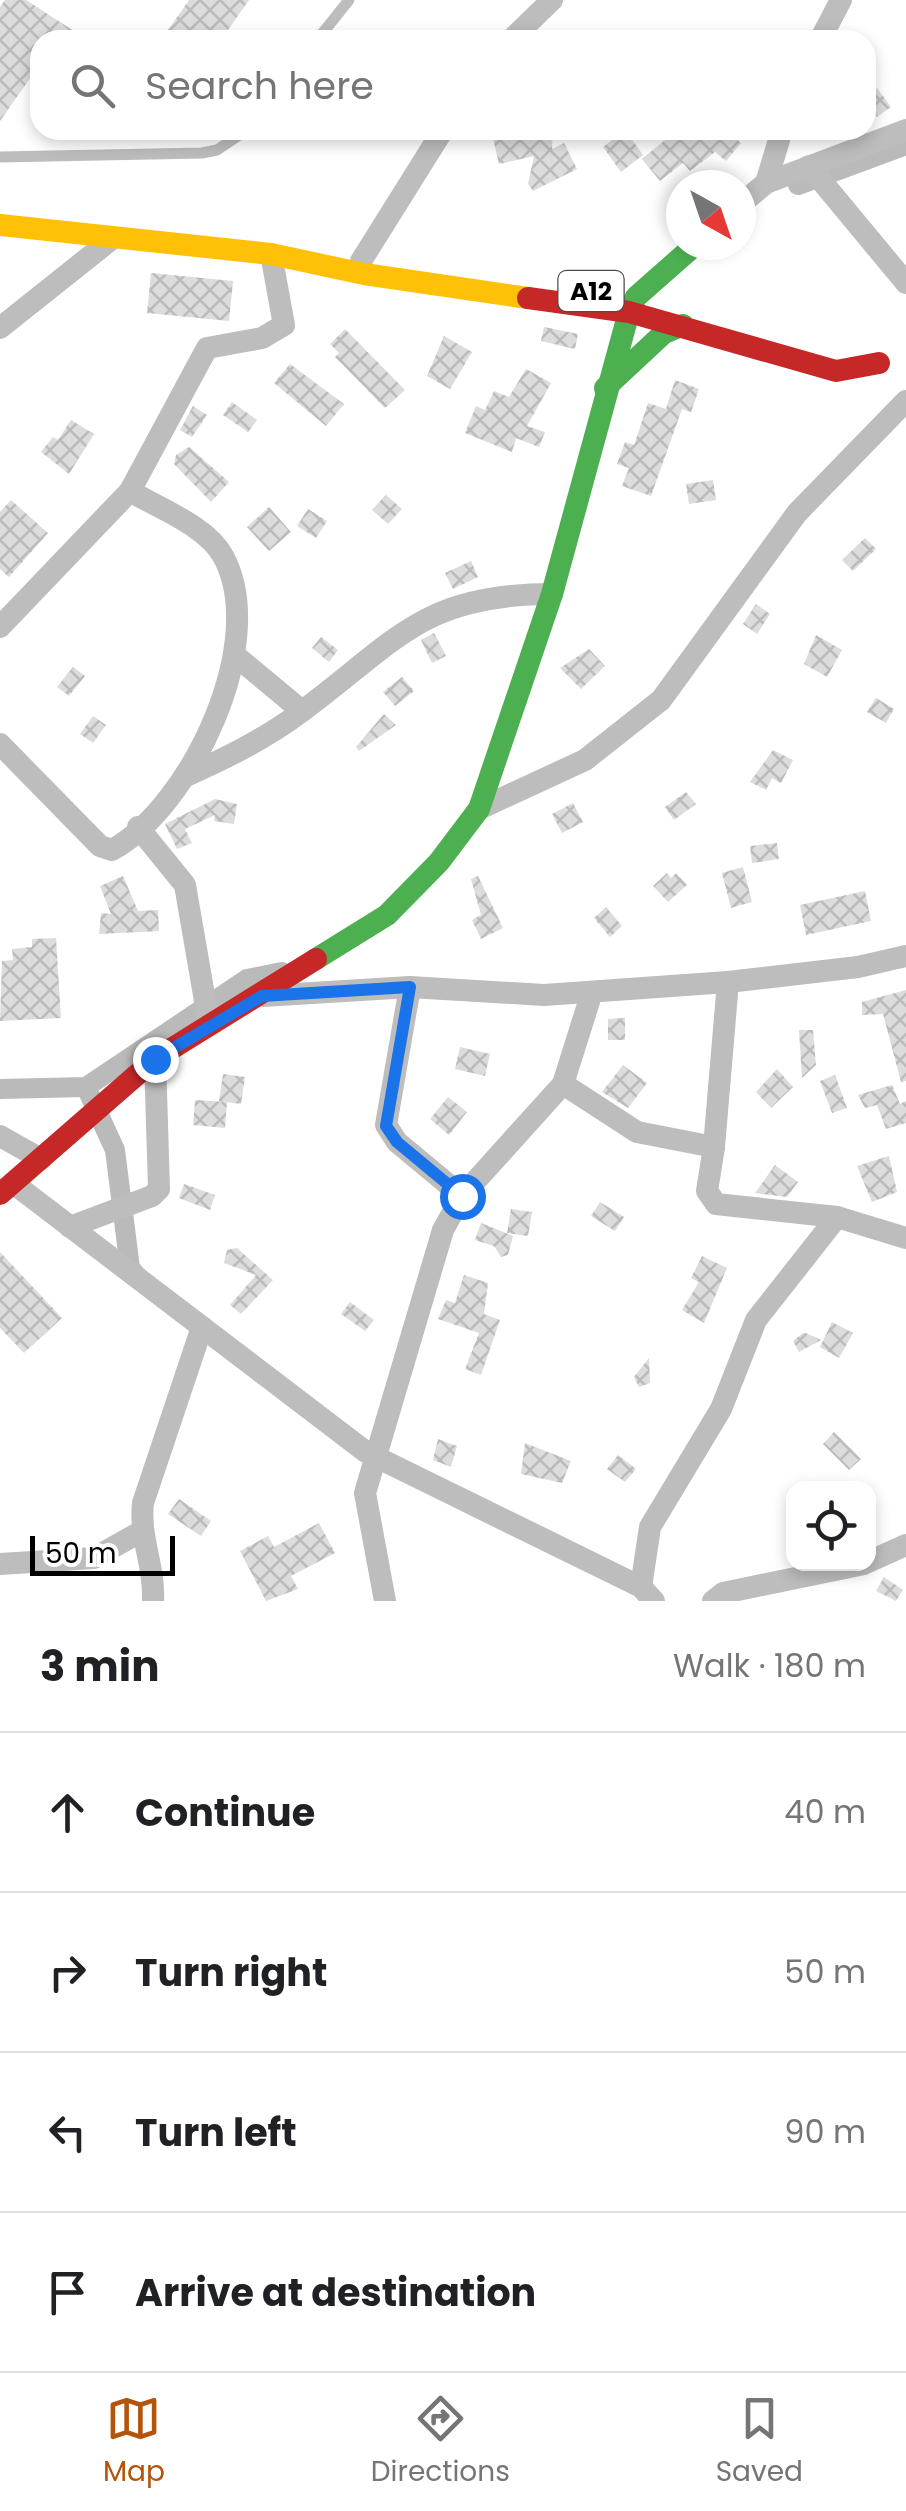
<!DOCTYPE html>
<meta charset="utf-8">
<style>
body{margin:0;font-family:Poppins,sans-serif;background:#f6f6f6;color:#202124}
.controls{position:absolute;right:30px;bottom:30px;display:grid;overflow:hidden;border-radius:20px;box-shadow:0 5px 15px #0003}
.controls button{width:90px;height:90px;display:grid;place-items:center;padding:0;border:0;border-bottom:2px solid #e0e0e0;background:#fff;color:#202124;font:50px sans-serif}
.compass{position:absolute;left:666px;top:170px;width:90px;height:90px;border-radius:50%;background:#fff;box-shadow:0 5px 15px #0003;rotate:140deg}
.scale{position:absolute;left:30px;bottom:25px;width:145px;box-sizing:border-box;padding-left:10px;border:5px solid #000;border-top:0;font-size:28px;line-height:35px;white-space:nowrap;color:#000;-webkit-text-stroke:8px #fff;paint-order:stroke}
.stop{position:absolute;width:30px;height:30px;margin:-22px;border:8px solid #1a73e8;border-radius:50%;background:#fff}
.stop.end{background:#1a73e8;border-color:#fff;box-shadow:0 2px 10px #0008}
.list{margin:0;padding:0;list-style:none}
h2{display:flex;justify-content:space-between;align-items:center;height:130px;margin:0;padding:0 40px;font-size:42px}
h2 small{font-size:32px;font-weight:400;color:#757577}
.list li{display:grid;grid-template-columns:65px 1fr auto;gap:30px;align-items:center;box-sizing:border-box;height:160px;padding:0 40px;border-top:2px solid #e0e0e0}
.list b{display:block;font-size:38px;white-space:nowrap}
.list em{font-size:32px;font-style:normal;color:#757577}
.icon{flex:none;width:55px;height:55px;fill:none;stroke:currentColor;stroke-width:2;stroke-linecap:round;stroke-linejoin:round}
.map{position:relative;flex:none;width:906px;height:1601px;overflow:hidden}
.search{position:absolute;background:#fff;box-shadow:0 5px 15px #0003;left:30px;right:30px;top:30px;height:110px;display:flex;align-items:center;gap:25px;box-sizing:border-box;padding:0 35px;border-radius:30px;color:#757577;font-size:38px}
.sheet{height:770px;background:#fff}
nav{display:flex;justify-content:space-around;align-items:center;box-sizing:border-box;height:140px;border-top:2px solid #e0e0e0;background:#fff;font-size:28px;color:#757577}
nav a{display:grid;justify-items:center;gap:5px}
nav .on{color:#b45309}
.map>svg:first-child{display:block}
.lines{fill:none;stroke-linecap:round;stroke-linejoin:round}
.canal{stroke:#bababa;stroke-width:20}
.building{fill:url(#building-cross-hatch)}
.lane{stroke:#bdbdbd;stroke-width:11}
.street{stroke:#bdbdbd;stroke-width:22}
.fast{stroke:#4caf50;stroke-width:22}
.slow{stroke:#ffc107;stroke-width:22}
.jam{stroke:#c62828;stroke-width:22}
.route{stroke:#1a73e8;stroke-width:12}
.labels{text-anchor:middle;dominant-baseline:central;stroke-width:10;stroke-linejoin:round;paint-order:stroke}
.shield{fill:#fff;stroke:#4c4c4c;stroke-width:2.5}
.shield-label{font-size:25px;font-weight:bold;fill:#000}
</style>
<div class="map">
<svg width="906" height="1601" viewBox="0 0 906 1601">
<defs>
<pattern id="building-cross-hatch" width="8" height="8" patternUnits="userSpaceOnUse" patternTransform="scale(2.5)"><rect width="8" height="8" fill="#dcdcdc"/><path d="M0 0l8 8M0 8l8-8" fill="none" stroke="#bbb"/></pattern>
</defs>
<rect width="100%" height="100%" fill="#fff"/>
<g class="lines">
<g class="canal">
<path d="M 798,185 L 906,145"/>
<path d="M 86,1087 L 115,1150 L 130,1268 L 141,1281"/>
<path d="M 0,1089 L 86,1087 L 247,979 L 282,972"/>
</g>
</g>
<g class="building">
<path d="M 5,0 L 26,0 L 74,31 L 68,40 L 40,40 L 40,64 L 0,121 L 0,7 Z"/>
<path d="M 189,0 L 249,0 L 221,40 L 161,40 Z"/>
<path d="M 877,88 L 891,107 L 877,117 L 872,110 L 866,115 L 866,96 Z"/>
<path d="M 508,130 L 553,130 L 552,149 L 564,143 L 577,169 L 533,191 L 528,184 L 534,156 L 499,164 L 492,134 Z"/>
<path d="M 625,130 L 643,155 L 621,172 L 603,147 Z"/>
<path d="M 677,130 L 726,130 L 741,143 L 726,161 L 715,152 L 690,171 L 683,163 L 660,181 L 642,159 Z"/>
<path d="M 151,273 L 233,281 L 229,321 L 147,313 Z"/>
<path d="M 544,327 L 578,334 L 575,349 L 541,341 Z"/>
<path d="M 345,329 L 405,390 L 385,408 L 335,357 L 339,353 L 330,344 Z"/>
<path d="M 444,336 L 472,352 L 450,389 L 427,376 Z"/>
<path d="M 290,364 L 344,404 L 326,426 L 274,383 Z"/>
<path d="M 526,369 L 551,383 L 527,426 L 545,432 L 539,447 L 516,438 L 512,452 L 465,433 L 476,406 L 485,410 L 494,391 L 509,397 Z"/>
<path d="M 675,380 L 699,389 L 691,412 L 682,409 L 651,496 L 622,486 L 629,468 L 617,464 L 625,442 L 634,445 L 648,403 L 666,409 Z"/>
<path d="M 232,402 L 257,420 L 248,432 L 223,415 Z"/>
<path d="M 193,406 L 207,415 L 192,437 L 180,430 Z"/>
<path d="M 71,420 L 94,434 L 69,474 L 41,452 L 53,437 L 58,440 Z"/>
<path d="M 189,447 L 229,482 L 211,502 L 174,464 L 176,455 Z"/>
<path d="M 713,480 L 716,500 L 689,504 L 686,484 Z"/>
<path d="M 386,495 L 402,509 L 388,524 L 372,510 Z"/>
<path d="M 11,500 L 48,533 L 9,577 L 0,569 L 0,512 Z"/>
<path d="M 269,507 L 291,532 L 269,551 L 247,527 Z"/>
<path d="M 308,509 L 327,521 L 316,538 L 297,526 Z"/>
<path d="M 865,538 L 876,549 L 853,571 L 842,560 Z"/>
<path d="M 471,561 L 478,577 L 453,589 L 445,573 Z"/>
<path d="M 756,604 L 770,614 L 757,634 L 743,624 Z"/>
<path d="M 434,633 L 446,656 L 432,663 L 421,640 Z"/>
<path d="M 816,635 L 842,650 L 827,677 L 804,664 Z"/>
<path d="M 321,637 L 338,650 L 329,662 L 312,648 Z"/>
<path d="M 589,649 L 605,666 L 581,689 L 560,668 Z"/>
<path d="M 73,667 L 85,676 L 69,696 L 57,687 Z"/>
<path d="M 402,677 L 414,691 L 395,706 L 383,692 Z"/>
<path d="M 876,698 L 894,709 L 886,723 L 867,712 Z"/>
<path d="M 384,714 L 396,725 L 359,751 L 356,747 Z"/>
<path d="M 93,716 L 106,725 L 93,743 L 80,734 Z"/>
<path d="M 773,750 L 793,760 L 781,783 L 772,778 L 766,790 L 750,782 Z"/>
<path d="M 686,792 L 696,804 L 674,820 L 665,807 Z"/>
<path d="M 215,799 L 237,804 L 234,824 L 214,821 L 215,815 L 185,829 L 192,843 L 177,849 L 165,824 Z"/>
<path d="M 573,803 L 583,822 L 562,833 L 552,814 Z"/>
<path d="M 777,843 L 779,859 L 752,863 L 750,846 Z"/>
<path d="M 743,867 L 752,902 L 731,908 L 722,873 Z"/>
<path d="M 667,873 L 671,878 L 676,873 L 687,885 L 668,902 L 653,886 Z"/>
<path d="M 123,876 L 138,911 L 158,910 L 159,931 L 99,934 L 101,913 L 111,914 L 100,886 Z"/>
<path d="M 478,876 L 503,928 L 481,939 L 472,920 L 481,915 L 471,879 Z"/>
<path d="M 865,891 L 871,921 L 806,935 L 800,905 Z"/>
<path d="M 606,907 L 622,926 L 610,937 L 594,918 Z"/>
<path d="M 56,938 L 61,1018 L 0,1021 L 2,961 L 13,960 L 12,949 L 32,947 L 32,939 Z"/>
<path d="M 906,990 L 906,1081 L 901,1082 L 883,1014 L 862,1015 L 862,1002 Z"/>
<path d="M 625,1018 L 625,1040 L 608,1040 L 608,1019 Z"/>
<path d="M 799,1030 L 813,1030 L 816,1065 L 802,1078 Z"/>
<path d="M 460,1047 L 490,1054 L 485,1076 L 455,1069 Z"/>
<path d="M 623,1065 L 647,1083 L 628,1108 L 602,1092 Z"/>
<path d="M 777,1069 L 793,1087 L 771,1108 L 756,1092 Z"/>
<path d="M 223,1074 L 245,1077 L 241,1104 L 219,1101 Z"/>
<path d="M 835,1075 L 847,1108 L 832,1113 L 820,1081 Z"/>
<path d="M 892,1085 L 900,1104 L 906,1101 L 906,1123 L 886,1129 L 877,1105 L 865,1108 L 858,1095 Z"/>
<path d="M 448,1097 L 467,1112 L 449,1135 L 430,1119 Z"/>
<path d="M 195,1100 L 227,1102 L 225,1128 L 193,1125 Z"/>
<path d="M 889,1156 L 897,1192 L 872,1202 L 857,1166 Z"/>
<path d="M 775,1165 L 798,1182 L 787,1197 L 755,1193 Z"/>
<path d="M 184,1184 L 215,1195 L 210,1210 L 179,1198 Z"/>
<path d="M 600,1202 L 624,1217 L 615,1231 L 591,1216 Z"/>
<path d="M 511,1209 L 532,1212 L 528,1236 L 507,1233 Z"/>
<path d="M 481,1223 L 513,1236 L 508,1255 L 501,1257 L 494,1246 L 475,1240 Z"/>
<path d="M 237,1248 L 273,1280 L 241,1314 L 230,1305 L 256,1275 L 224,1263 L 227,1250 Z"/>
<path d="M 0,1252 L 62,1318 L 24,1353 L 0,1328 Z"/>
<path d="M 702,1256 L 727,1268 L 704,1323 L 682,1310 L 699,1282 L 691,1278 Z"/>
<path d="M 464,1275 L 488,1283 L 484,1314 L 500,1320 L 481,1375 L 465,1369 L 479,1333 L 438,1319 L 446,1300 L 455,1303 Z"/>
<path d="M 350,1302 L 374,1320 L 365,1331 L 341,1314 Z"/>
<path d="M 832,1322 L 853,1333 L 839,1358 L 820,1347 Z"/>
<path d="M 803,1333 L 806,1333 L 821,1340 L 799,1352 L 793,1341 Z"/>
<path d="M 649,1358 L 650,1383 L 639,1387 L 634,1377 Z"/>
<path d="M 834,1432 L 861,1459 L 849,1470 L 823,1444 Z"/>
<path d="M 438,1439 L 457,1446 L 451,1467 L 433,1460 Z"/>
<path d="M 525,1443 L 571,1461 L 562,1483 L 521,1474 Z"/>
<path d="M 618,1455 L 636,1469 L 625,1482 L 607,1469 Z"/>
<path d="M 179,1499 L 211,1521 L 201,1536 L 168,1514 Z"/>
<path d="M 319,1523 L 335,1553 L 291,1576 L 298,1589 L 266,1601 L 240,1551 L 268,1536 L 274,1547 Z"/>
<path d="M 884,1577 L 903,1590 L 896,1601 L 876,1591 Z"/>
</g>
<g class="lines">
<g class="lane">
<path d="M 317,40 L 349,0"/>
<path d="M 0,157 L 202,153 L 217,150 L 247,130"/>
</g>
<g class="street">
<path d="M 511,40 L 552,0"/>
<path d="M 820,40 L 841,0"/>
<path d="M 809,166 L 906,283"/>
<path d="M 766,183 L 782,130"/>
<path d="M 741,204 L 766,183 L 906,130"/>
<path d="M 361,261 L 443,130"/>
<path d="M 0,328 L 113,238"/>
<path d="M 0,627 L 130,491 L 207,348 L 262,338 L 284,325 L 271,254"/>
<path d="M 237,657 L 302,711"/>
<path d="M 0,744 L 100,846 L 112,850 C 191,806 270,641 223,556 C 207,526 158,508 130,491"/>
<path d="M 186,776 C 226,758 265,739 301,712 C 397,641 422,594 552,594"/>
<path d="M 479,809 L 585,760 L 661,700 L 797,513 L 906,401"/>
<path d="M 138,827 L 185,885 L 209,1024"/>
<path d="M 410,987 L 386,1125 L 397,1142 L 462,1196"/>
<path d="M 263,996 L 410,987 L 544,995 L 728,982 L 858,967 L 906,956"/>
<path d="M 563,1084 L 637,1132 L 714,1147 L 707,1191 L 716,1204 L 837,1217 L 906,1238"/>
<path d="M 0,1136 L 41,1159"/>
<path d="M 714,1147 L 728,982"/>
<path d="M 13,1183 L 366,1452 L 641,1587 L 654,1601"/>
<path d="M 70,1227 L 152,1196 L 159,1189 L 155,1059"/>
<path d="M 868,1562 L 906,1545"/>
<path d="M 0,1564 L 94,1558 L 142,1531"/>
<path d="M 641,1587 L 650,1527 L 721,1409 L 756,1320 L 837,1217"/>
<path d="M 153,1601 C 155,1567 139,1537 143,1503 L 202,1327"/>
<path d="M 385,1601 L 365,1493 L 443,1230 L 462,1196 L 563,1084 L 592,992"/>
<path d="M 713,1601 L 723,1593 L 864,1564"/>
</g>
<g class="fast">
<path d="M 605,388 L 664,333 L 683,325"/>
<path d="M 316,959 L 387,915 L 439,862 L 479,809 L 552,594 L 629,312 L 636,297 L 695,245"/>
</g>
<path class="slow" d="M 0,225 L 271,254 L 364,274 L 528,298"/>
<g class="jam">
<path d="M 528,298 L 629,312 L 836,371 L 879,363"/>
<path d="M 0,1194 L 155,1059 L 316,959"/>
</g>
</g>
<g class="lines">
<path class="route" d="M 155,1059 L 262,996 L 410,987 L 386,1126 L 397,1142 L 462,1196"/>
</g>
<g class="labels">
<rect class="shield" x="558.5" y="271" width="65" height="40" rx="8"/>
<g class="shield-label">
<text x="591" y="291">A12</text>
</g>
</g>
</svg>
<div class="controls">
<button><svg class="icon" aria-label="locate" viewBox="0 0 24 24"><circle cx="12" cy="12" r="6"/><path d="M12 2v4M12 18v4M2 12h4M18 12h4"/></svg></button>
</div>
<svg class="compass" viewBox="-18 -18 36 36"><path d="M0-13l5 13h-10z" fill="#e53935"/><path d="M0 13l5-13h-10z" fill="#757577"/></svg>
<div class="scale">50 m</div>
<div class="stop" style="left:462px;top:1196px"></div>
<div class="stop end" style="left:155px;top:1059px"></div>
<div class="search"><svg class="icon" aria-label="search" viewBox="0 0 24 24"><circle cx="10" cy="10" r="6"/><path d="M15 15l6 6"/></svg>Search here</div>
</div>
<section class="sheet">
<h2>3 min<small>Walk · 180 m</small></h2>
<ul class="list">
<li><svg class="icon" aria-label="ahead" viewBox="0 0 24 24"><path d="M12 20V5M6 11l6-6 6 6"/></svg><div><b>Continue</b></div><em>40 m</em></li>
<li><svg class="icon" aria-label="right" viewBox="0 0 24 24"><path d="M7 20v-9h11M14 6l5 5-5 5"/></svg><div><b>Turn right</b></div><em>50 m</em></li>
<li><svg class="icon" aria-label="left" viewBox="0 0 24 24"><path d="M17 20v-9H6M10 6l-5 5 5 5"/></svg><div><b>Turn left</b></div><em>90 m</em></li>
<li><svg class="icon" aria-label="arrive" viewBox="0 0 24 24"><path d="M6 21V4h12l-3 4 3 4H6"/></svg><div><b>Arrive at destination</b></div></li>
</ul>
</section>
<nav>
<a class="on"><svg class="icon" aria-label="map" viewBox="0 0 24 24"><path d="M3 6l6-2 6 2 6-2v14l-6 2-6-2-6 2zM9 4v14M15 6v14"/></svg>Map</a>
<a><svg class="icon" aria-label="directions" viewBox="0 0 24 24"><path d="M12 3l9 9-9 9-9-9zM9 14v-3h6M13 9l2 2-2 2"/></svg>Directions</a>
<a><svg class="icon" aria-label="saved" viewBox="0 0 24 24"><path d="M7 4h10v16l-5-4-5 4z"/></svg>Saved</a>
</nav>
